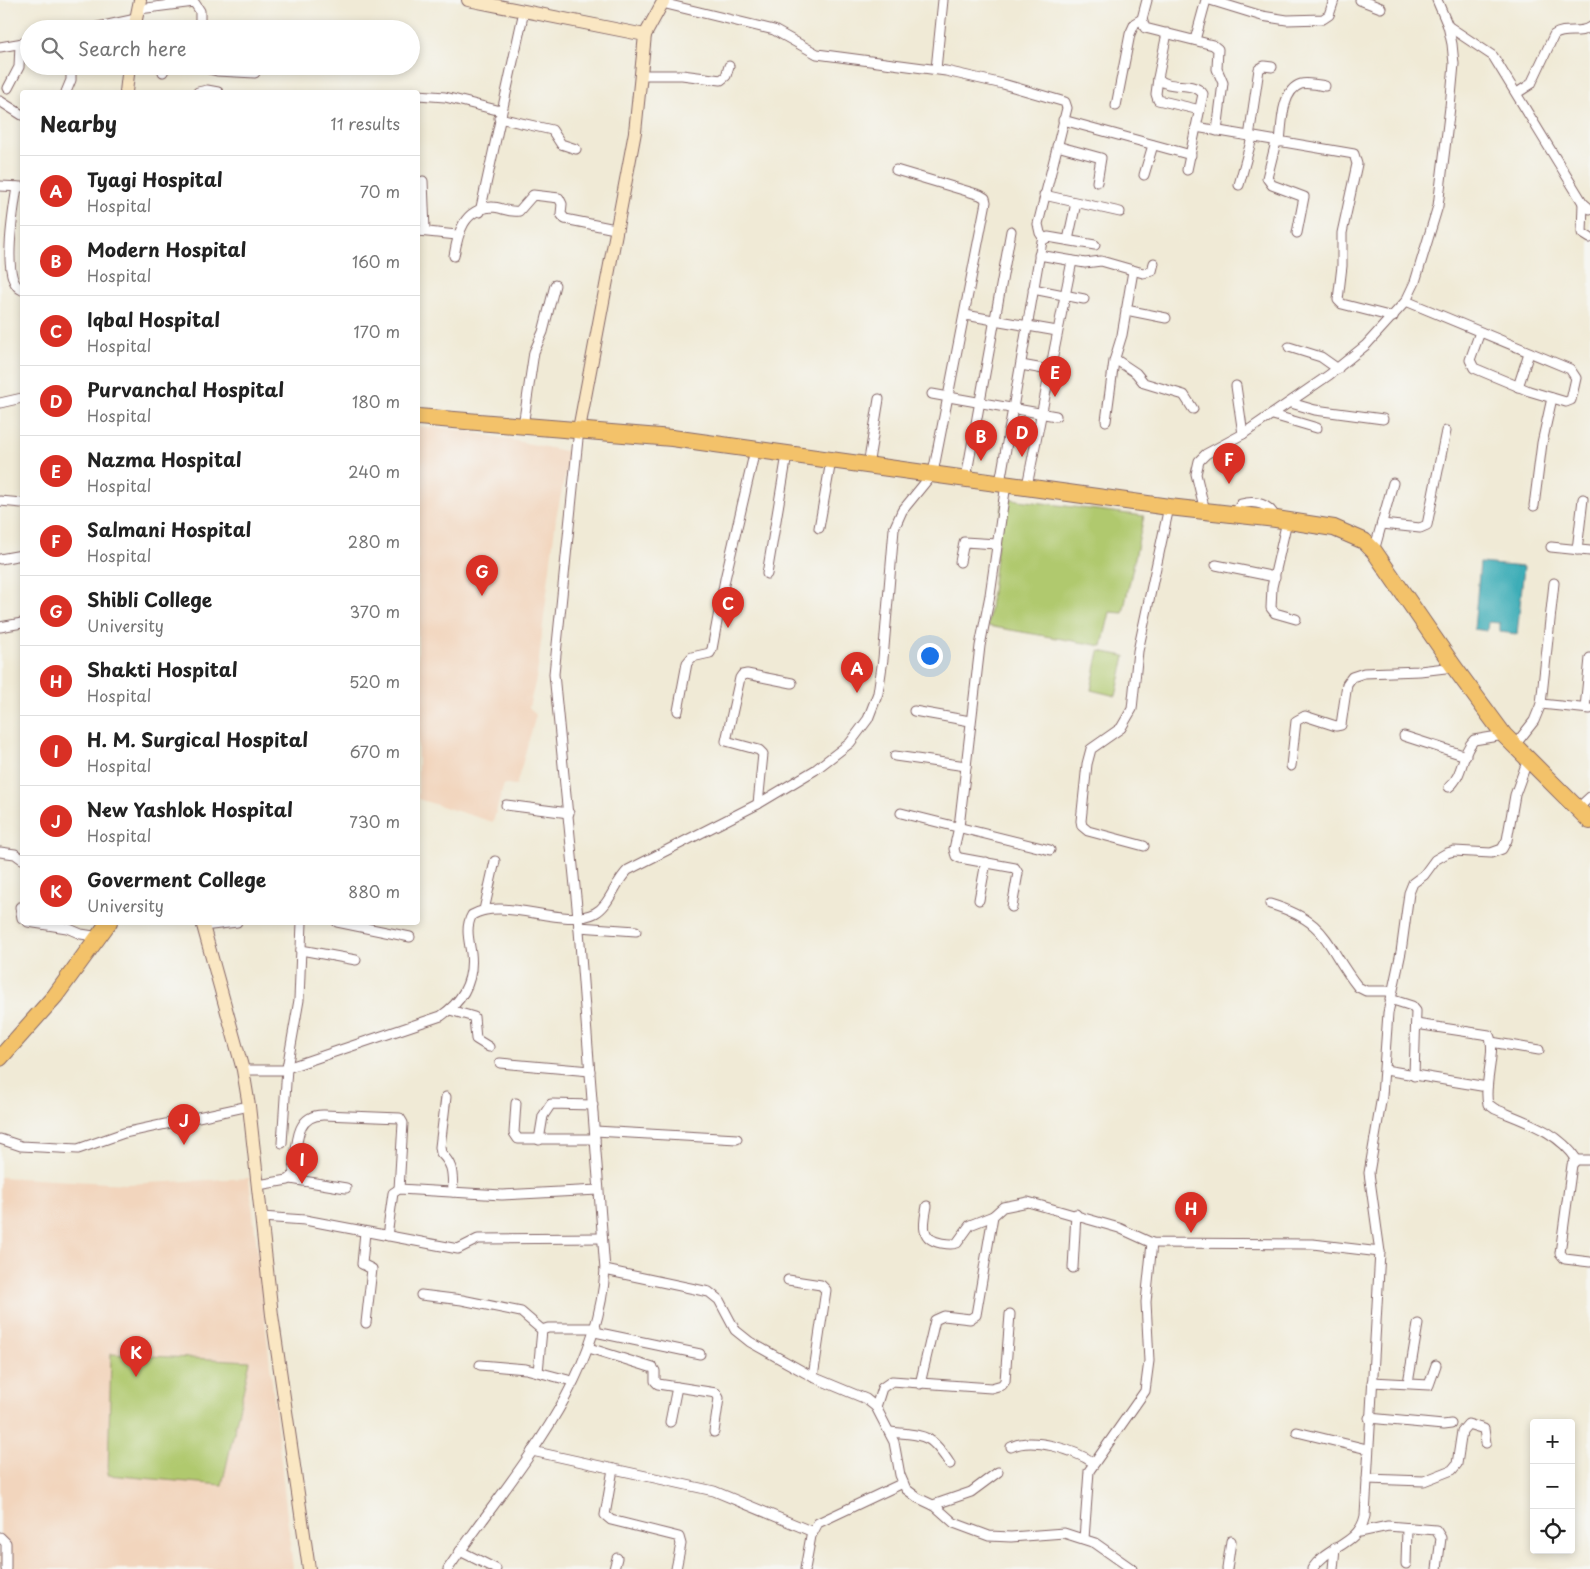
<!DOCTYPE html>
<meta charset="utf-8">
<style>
body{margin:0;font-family:"Playpen Sans",sans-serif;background:#f6f6f6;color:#222}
.controls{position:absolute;right:15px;bottom:15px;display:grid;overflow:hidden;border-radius:5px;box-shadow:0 2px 8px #0003}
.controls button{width:45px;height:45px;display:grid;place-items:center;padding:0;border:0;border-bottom:1px solid #e0e0e0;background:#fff;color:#222;font:25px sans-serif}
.you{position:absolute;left:929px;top:655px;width:18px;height:18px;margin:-12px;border:4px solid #fff;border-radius:50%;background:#1a73e8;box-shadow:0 0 0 8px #1a73e833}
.badge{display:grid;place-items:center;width:32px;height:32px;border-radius:50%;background:#d93025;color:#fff;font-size:16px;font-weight:700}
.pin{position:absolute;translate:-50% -41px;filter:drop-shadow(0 1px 2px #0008)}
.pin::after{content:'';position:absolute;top:26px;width:18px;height:15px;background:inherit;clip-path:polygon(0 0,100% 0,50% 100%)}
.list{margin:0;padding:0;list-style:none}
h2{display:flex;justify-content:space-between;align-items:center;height:65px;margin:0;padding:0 20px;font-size:21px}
h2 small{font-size:16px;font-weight:400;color:#767676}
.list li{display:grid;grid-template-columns:32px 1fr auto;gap:15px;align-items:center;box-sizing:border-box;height:70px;padding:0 20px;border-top:1px solid #e0e0e0}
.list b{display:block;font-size:19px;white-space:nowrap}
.list p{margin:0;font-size:16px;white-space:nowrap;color:#767676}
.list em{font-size:16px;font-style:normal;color:#767676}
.icon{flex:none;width:28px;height:28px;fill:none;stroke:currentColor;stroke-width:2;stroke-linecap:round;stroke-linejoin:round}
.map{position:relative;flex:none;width:1590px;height:1569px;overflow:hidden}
.search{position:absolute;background:#fff;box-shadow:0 2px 8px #0003;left:20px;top:20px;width:400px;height:55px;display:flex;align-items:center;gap:12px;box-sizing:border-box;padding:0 18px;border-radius:28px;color:#767676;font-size:19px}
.panel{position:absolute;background:#fff;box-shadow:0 2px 8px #0003;left:20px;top:90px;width:400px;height:835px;border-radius:5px}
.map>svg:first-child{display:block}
.built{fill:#f2d5bd}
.green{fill:#b0c96e;stroke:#7d744c}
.water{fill:#3cadb7;stroke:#436671}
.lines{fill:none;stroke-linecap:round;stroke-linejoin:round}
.street-casing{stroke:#846667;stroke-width:11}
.secondary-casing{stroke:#846667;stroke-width:14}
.highway-casing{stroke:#846667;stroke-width:18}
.street{stroke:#fff;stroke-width:9}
.secondary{stroke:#fae7c3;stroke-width:12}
.highway{stroke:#f3c26a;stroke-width:16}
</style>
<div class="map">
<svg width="1590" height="1569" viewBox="0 0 1590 1569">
<rect width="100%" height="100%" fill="#f6f6f2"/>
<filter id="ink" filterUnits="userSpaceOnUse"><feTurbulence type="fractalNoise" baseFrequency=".02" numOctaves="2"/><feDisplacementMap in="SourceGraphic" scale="10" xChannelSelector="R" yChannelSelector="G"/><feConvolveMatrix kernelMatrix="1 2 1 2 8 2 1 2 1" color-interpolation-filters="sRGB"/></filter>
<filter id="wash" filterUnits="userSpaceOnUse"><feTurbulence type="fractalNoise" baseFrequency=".0096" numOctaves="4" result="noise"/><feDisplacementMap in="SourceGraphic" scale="20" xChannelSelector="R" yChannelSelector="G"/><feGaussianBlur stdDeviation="1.12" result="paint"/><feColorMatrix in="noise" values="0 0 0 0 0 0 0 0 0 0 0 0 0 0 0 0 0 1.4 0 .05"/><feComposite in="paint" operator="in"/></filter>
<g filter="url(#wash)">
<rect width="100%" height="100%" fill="#f0ead6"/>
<g class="built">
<path d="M 418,426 L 462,430 L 570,452 L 556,518 L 537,675 L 529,707 L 536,715 L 516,786 L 504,784 L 493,822 L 418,799 Z"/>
<path d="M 0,1177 L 127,1184 L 249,1178 L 293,1569 L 0,1569 Z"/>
</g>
<g class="green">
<path d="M 1003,498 L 1144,516 L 1123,613 L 1110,612 L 1102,646 L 988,626 Z"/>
<path d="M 1099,651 L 1125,656 L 1116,696 L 1091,690 Z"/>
<path d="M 111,1354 L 250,1361 L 222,1485 L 108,1475 Z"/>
</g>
<path class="water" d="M 1480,563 L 1524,567 L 1517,634 L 1500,632 L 1500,623 L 1488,622 L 1487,631 L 1474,629 Z"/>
</g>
<g filter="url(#ink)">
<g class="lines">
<g class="street-casing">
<g id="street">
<path d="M 1147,0 L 1142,19 L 1145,28 L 1213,45 L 1218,49 L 1217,69 L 1223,83 L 1217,131"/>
<path d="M 1210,0 L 1262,16 L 1287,20 L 1323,19 L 1329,15 L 1334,0"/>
<path d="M 1360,0 L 1381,8"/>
<path d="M 662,3 L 774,30 L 817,54 L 946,71 L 1003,84 L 1065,102 L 1067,108 L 1038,224 L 1040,233 L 1044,239"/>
<path d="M 139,9 L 194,2 L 200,11 L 200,21 L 195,29"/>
<path d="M 1448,26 L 1493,56 L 1583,203 L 1590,209"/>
<path d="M 89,29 L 136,19"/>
<path d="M 1167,33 L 1158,78 C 1168,91 1194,80 1203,94 L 1187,170"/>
<path d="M 1195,40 L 1206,0"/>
<path d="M 0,47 L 29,42"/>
<path d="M 197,66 L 217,71 L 255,73"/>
<path d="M 936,69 L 943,0"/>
<path d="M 163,72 L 166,66"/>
<path d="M 642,75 L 682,75 L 721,80 L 726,76 L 729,66"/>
<path d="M 1158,78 L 1156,94 L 1158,100 L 1200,110"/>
<path d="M 8,88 L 19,67 L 20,44"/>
<path d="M 66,92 L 71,80 L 71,66"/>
<path d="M 198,92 L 207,90 L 218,92"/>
<path d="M 1517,93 L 1531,84 L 1554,35 C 1565,27 1580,35 1590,27"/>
<path d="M 418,95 L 445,97 L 501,111"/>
<path d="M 0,101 L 22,115"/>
<path d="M 1116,106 L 1130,34 L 1135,23 L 1142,19"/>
<path d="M 499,118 L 552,130 L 561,144 L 576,149"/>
<path d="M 1063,120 L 1191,155"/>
<path d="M 1196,127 L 1354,154 L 1357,164 L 1342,233 L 1342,266 L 1338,300 L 1342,304 L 1393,317"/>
<path d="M 1249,137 L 1259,69 L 1264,66 L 1272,67"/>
<path d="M 1276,142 L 1267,178 L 1272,185 L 1304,197 L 1297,233"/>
<path d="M 1280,142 C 1282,126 1281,90 1301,84 C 1308,82 1318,85 1325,86"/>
<path d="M 1057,146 L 1101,158 L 1097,182"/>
<path d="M 1144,175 L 1153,145"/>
<path d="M 423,181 L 425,231"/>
<path d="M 1239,185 L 1252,138"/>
<path d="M 0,186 L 22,187"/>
<path d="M 17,187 C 14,208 0,281 22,290"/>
<path d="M 1044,195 L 1120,212"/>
<path d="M 1583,203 L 1582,233 L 1590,238"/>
<path d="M 480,212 L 524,11"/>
<path d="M 418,231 L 457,235"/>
<path d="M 1068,240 L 1076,203"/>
<path d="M 1039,255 L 1085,263 L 1101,261 L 1143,273 L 1152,271 L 1154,263"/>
<path d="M 454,256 C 458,233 463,209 492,207 C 501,207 509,213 519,211 L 533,195 L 559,198 L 562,204 L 561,214 L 565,219 L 615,229"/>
<path d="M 1033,289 L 1084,299"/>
<path d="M 1406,301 L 1570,369 L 1576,378 L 1571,400 L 1566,402 L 1529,391 L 1474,368 L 1470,360 L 1480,332"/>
<path d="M 1126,310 L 1166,318"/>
<path d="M 965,315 L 1057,331"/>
<path d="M 1289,347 L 1321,357 L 1338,369"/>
<path d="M 1115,359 L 1136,373 L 1144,383 L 1184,395 L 1193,409"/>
<path d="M 1021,365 L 1049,370"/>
<path d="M 1236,386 L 1243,434"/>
<path d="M 1518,387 L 1529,353"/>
<path d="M 932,394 L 1056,416"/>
<path d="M 0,403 L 22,398"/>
<path d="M 1291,403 L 1315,410 L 1383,419"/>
<path d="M 1273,415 L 1317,428"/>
<path d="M 1106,421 L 1114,361 L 1122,335 L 1133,271"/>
<path d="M 523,426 L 534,352 L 543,332 L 555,285"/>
<path d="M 868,466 L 879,399"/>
<path d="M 966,478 L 1011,231"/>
<path d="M 1000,483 L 1042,241 L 1048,237 L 1095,245"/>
<path d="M 1006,484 L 990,595 L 980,646 L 959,827 L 954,849 L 956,856 L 960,858 L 1015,868 L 1018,873 L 1012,907"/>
<path d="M 1027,486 L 1072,261"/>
<path d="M 0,501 L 22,503"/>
<path d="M 1534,506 L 1542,443 L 1552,398"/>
<path d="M 1205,511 L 1196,474 L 1199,461 L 1206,454 L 1243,434 L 1329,375 L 1366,345 L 1406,301 L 1415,282 L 1438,206 L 1450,107 L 1454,64 L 1452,44 L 1448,26 L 1437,0"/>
<path d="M 1234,515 L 1241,504 C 1256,500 1270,504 1276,519"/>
<path d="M 1287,521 L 1272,587 L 1271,608 L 1275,613 L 1296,619"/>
<path d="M 1382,524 L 1420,528 L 1427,525 L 1446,431"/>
<path d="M 819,528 L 831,461"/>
<path d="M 1551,547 L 1590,551"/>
<path d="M 1577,550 L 1583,499"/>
<path d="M 1374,551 L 1393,483"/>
<path d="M 0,559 L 22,555"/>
<path d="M 960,562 L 964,542 L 997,544"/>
<path d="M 1216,565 L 1275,577"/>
<path d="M 767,574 L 787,455"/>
<path d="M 0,627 L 22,623"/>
<path d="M 1541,704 L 1590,709"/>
<path d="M 1585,708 L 1590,658"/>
<path d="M 678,711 L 687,663 L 692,657 L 710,653 L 712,649 L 725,579 L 755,450"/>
<path d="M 914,711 L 970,721"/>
<path d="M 1404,736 L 1466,756"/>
<path d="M 1515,745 L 1534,721 L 1541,704 L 1554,583"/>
<path d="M 895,756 L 966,766"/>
<path d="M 1291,766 L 1296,721 L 1305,716 L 1336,726 L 1341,725 L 1347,684 L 1352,677 L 1364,673 L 1420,671 L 1454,667"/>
<path d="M 1449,787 C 1464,775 1461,753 1474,740 L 1504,735"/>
<path d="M 758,804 L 763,754 L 759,750 L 726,741 L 740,678 L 742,675 L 747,674 L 792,683"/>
<path d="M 506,805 L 569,813"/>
<path d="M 1578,808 L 1590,797"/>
<path d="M 901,813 L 1050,850"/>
<path d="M 1144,846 L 1088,831 L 1082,826 L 1081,821 L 1087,764 L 1091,749 L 1121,728 L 1132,709 L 1138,651 L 1169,507"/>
<path d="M 0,852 L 15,854 L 22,859"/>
<path d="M 979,900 L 986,862"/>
<path d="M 1270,904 C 1330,922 1324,944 1358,987 L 1366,991 L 1392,991"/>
<path d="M 20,907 L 22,918"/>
<path d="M 484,910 L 495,861"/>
<path d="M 28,922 L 67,928 L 81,934 L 100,937"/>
<path d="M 337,922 L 410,937"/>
<path d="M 203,926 L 237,922"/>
<path d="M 579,927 L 636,931"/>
<path d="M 301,950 L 356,960"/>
<path d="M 1390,999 L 1412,1006 L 1416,1011 L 1414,1076"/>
<path d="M 450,1010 L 474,1017 L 476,1039 L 489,1047"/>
<path d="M 1416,1024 L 1489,1035 C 1497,1050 1483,1085 1488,1104 L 1495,1109 C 1526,1122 1558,1131 1577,1160"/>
<path d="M 1491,1042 L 1539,1050"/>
<path d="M 500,1063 L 590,1071"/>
<path d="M 243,1070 L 286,1070 L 287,1068 L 441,1016 C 463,1001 474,980 471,953 C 469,940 465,927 472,915 C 503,896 564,929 595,913 C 610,905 615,882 628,870 L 758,804 L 815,770 L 850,743 L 868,719 L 878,693 L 883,659 L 894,529 L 902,511 L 933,473 L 986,202 L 985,198 L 980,195 L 896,170"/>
<path d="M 1385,1070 L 1487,1087"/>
<path d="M 446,1097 L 440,1147 L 441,1153 C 454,1166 452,1173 453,1192"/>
<path d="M 516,1103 L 514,1133 L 518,1139 L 595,1139"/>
<path d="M 595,1131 L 737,1139"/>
<path d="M 0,1139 L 21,1146 L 78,1149 L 124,1133 L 249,1106"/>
<path d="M 539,1140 L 543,1116 L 551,1104 L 593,1105"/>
<path d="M 282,1143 L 287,1068 L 299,1000 L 302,922"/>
<path d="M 1590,1160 L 1576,1160 L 1572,1165 L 1560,1253 L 1565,1259 L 1590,1262"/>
<path d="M 291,1179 L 346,1188"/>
<path d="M 258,1185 L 288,1180 L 293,1176 C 298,1154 291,1114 324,1115 L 400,1118 L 403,1123 L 399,1189"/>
<path d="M 927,1206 C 924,1223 919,1239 941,1243 C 947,1244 952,1245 957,1243 L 970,1225 L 993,1216"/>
<path d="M 261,1217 L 305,1220 L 458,1249 L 478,1239 L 602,1238"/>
<path d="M 365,1232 L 362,1264 L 372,1269 L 366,1323"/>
<path d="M 387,1236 L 393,1193 L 399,1189 L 502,1195 L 598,1190"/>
<path d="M 1073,1268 L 1076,1214"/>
<path d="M 605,1270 L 709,1292 L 719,1300 L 735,1330 L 750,1342 L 813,1377 L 866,1399 L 876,1407 L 894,1442 L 900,1475 L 906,1489 L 918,1498 L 935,1506 L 954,1523 L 989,1536 L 1011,1537 L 1064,1533 L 1095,1543 L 1132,1569"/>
<path d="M 788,1280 L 821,1285 L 826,1290 L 813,1377"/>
<path d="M 421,1295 L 462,1300 L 521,1312 L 542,1330"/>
<path d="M 595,1332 L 700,1354"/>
<path d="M 589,1348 L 653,1368 L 655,1371 L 655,1381 L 658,1384 L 716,1393 L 719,1398 L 714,1432"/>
<path d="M 480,1365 L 526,1369 L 572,1381"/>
<path d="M 538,1372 L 542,1330 L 548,1328 L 596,1328"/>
<path d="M 1372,1382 L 1429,1385 L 1436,1365"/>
<path d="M 1408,1383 L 1418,1324"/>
<path d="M 920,1384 L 935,1320 L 944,1316 L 970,1319 L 976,1315 L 993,1216 L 1003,1207 L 1028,1202 L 1119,1228 L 1152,1243 L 1313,1244 L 1380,1252"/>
<path d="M 876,1407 L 882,1388 L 892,1381 L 991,1388 L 1002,1385 L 1005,1381 L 1010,1314"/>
<path d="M 1369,1418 L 1443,1425 L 1451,1424"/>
<path d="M 670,1422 L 677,1387"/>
<path d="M 890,1432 C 926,1436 930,1433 950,1464"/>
<path d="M 1297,1432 L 1367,1449"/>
<path d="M 1011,1447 C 1032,1436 1075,1450 1094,1463"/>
<path d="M 532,1451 L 714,1491 L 813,1532"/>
<path d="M 613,1469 L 605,1515 L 611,1520 L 679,1537 L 681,1544 L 676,1569"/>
<path d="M 1367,1479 L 1424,1481 L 1452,1470 L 1457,1464 L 1462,1431 L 1468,1424 L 1484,1429 L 1486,1443"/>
<path d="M 933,1505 L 971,1492 L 998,1472"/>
<path d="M 1360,1532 L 1388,1526 L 1436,1530 L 1441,1538 L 1437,1569"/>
<path d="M 0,1537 L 6,1543 L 6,1569"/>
<path d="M 1084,1539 L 1089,1471 L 1145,1391 L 1149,1361 L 1146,1302 L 1152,1243"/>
<path d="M 460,1551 L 496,1569"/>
<path d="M 1406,1564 L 1407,1529"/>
<path d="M 448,1569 C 510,1477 598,1386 605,1270 L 578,917 L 554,674 L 579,429"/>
<path d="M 614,1569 L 617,1558"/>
<path d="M 805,1569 L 811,1536 L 818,1523 L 903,1483"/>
<path d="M 1227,1569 L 1231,1541"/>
<path d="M 1312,1569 C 1327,1546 1359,1545 1365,1516 L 1380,1252 L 1369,1173 L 1382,1096 L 1388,1013 L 1401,952 L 1409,893 L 1413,883 L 1424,875 L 1435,860 L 1447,853 L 1454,851 L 1491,853 L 1502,849 L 1507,840 L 1515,795 L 1528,759"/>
<path d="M 1333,1569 L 1335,1548"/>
</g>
</g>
<g class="secondary-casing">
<g id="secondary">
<path d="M 468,0 L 645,35 L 635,132 L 579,429"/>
<path d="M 134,29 L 140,0"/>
<path d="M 645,35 L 664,0"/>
<path d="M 126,92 L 129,66"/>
<path d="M 202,922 L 243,1070 L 249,1106 L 272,1315 L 309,1569"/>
</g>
</g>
<g class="highway-casing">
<g id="highway">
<path d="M 418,417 L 672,438 L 1169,507 L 1276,519 L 1334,528 L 1364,541 L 1374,551 L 1454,667 L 1504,735 L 1590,821"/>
<path d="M 0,1058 L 55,996 L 109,922"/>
</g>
</g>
<use href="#street" class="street"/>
<use href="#secondary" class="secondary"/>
<use href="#highway" class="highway"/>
</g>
</g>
</svg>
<div class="controls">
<button>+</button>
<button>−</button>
<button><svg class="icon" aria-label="locate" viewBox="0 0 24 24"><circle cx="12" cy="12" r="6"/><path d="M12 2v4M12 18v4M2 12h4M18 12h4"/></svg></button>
</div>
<div class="you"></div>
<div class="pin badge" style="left:857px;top:693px">A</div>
<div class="pin badge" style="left:981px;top:461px">B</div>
<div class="pin badge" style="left:728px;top:628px">C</div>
<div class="pin badge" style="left:1022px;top:457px">D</div>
<div class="pin badge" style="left:1055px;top:397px">E</div>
<div class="pin badge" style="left:1229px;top:484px">F</div>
<div class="pin badge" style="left:482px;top:596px">G</div>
<div class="pin badge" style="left:1191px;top:1233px">H</div>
<div class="pin badge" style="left:302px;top:1184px">I</div>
<div class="pin badge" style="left:184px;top:1145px">J</div>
<div class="pin badge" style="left:136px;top:1377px">K</div>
<div class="search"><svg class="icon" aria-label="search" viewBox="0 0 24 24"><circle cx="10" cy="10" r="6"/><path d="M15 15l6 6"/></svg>Search here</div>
<section class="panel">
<h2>Nearby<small>11 results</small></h2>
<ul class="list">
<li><span class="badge">A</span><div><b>Tyagi Hospital</b><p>Hospital</p></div><em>70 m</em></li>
<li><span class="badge">B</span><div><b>Modern Hospital</b><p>Hospital</p></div><em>160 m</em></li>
<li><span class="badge">C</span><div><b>Iqbal Hospital</b><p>Hospital</p></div><em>170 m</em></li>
<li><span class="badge">D</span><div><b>Purvanchal Hospital</b><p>Hospital</p></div><em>180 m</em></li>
<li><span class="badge">E</span><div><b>Nazma Hospital</b><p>Hospital</p></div><em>240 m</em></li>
<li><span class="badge">F</span><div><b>Salmani Hospital</b><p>Hospital</p></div><em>280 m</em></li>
<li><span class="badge">G</span><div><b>Shibli College</b><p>University</p></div><em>370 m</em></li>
<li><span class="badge">H</span><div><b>Shakti Hospital</b><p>Hospital</p></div><em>520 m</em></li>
<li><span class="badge">I</span><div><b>H. M. Surgical Hospital</b><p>Hospital</p></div><em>670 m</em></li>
<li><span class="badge">J</span><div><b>New Yashlok Hospital</b><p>Hospital</p></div><em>730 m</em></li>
<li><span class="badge">K</span><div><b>Goverment College</b><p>University</p></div><em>880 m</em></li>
</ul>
</section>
</div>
